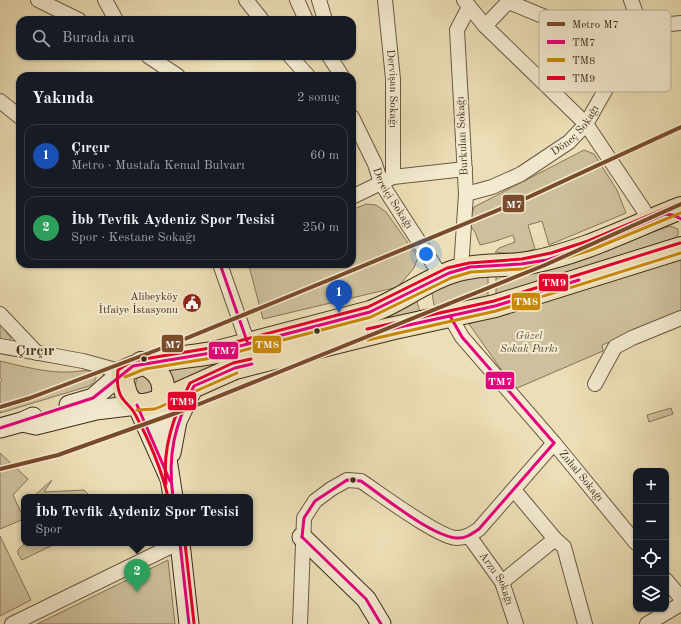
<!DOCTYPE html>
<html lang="tr">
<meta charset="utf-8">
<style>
body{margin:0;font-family:"Old Standard TT",serif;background:#242831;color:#f1f3f6}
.controls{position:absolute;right:12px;bottom:12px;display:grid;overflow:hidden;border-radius:8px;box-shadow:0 1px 3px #0004}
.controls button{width:36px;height:36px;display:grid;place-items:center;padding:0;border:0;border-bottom:1px solid #363941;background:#171b24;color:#f1f3f6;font:20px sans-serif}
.you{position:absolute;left:426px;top:254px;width:14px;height:14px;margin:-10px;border:3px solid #fff;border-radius:50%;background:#1a73e8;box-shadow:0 0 0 6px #1a73e833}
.badge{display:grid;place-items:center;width:26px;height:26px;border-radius:50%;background:#7c3aed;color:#fff;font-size:13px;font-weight:700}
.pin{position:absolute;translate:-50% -33px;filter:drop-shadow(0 1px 2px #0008)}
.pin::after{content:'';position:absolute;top:21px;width:14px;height:12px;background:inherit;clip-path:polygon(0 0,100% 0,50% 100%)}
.popup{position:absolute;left:21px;top:494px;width:232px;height:52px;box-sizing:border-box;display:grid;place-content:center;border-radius:8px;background:#171b24;filter:drop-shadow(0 1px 3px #0005);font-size:13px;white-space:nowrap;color:#9ea1a6}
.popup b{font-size:15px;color:#f1f3f6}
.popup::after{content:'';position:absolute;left:50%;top:100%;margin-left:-8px;border:8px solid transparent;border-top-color:#171b24}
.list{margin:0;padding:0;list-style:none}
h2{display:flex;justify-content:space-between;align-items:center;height:52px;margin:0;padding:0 16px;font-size:17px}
h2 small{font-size:13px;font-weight:400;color:#9ea1a6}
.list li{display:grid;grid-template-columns:26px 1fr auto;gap:12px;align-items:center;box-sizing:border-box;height:64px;margin:0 8px 8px;padding:0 8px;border:1px solid #363941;border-radius:12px}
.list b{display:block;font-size:15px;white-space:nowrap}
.list p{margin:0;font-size:13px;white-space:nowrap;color:#9ea1a6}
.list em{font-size:13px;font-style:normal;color:#9ea1a6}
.icon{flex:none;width:22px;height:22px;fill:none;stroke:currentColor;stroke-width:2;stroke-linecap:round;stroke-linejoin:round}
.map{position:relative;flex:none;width:681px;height:624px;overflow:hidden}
.search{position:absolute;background:#171b24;box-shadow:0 1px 3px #0004;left:16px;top:16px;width:340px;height:44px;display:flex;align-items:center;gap:10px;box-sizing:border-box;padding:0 14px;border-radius:12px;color:#9ea1a6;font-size:15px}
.panel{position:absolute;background:#171b24;box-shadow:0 1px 3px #0004;left:16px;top:72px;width:340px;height:196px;border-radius:12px}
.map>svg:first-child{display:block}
.green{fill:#cec09c;stroke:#86765c}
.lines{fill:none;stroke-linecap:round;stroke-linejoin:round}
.street-casing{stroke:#695942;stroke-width:16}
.secondary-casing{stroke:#3d2d1c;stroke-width:21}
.primary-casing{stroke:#3d2d1c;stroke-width:24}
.street{stroke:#f3ead0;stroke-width:14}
.secondary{stroke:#f3ead0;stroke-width:19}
.primary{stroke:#ecdeb6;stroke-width:22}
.bus-1-casing{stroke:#f3ead0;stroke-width:6}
.bus-2-casing{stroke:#f3ead0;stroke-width:6}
.bus-3-casing{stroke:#f3ead0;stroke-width:6}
.bus-1{stroke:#e5007d;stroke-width:3}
.bus-2{stroke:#c88807;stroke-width:3}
.bus-3{stroke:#e4002b;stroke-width:3}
.metro-1-casing{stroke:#f3ead0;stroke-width:7}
.metro-1{stroke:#7a4b2a;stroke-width:4}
.bus-dot{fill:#3d2d1c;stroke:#f3ead0;stroke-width:1.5}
.labels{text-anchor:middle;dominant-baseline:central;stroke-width:4;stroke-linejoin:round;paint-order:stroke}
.street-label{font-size:11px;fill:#3d2d1c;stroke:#f3ead0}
.poi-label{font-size:11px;fill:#3d2d1c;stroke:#f3ead0;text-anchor:end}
.park-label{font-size:11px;font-style:italic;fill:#5a4a36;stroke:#f3ead0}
.district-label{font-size:15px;font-weight:bold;fill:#3d2d1c;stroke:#f3ead0}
.key{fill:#f3ead0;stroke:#bcb19a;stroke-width:1}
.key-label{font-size:11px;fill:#3d2d1c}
.line-badge{stroke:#f3ead0;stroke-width:1.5}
.badge-label{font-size:11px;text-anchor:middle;font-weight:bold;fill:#fff}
</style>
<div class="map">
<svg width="681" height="624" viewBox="0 0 681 624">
<rect width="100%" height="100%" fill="#ecdeb6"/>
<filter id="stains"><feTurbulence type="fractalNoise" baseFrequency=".005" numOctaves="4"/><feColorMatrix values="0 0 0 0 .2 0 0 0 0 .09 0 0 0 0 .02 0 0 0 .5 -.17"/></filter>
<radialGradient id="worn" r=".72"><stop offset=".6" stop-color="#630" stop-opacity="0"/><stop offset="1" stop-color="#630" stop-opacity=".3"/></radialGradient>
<g class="green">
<path d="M 584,150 L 594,154 L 617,190 L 626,213 L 549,245 L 542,221 L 528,225 L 535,249 C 521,254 510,254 495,252 L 499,248 L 515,242 L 513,235 L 496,241 L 480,245 L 475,232 L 469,224 L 474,207 Z"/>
<path d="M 366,204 L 376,205 L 386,212 L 418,257 L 414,268 L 398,287 L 263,319 L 249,266 L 250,264 L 352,264 L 352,210 Z"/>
<path d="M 670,226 L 678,229 L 678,235 L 675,239 L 496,297 L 496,274 L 614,245 Z"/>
<path d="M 681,247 L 681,315 L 602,345 L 603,351 L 515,389 L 469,324 Z"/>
<path d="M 488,273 L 488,298 L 438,307 L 434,305 L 432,293 L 441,284 Z"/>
<path d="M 416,298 L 419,309 L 422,312 L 326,336 Z"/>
<path d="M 0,324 L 11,338 L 10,342 L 0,342 Z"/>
<path d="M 218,358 L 221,364 L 174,384 L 166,366 Z"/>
<path d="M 0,361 C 22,366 46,373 69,372 C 77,372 90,368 96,374 C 97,381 92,385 86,387 L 0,413 L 0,383 L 2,380 L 0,378 Z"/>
<path d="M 152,371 L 153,395 L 141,394 L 135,388 L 137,376 Z"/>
<path d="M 671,408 L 673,414 L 649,422 L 647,415 Z"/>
<path d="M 0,453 L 28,479 L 13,495 L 24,519 L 0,529 Z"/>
<path d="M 52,480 L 44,492 L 84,490 L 91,497 L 33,497 Z"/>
<path d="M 0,536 L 31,600 L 0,616 Z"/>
<path d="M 25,543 L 57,543 L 22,560 L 18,554 L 18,550 Z"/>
<path d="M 168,560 L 175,624 L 37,624 Z"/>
</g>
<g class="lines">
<g class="street-casing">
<g id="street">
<path d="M 38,0 L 79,20"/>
<path d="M 105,0 L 116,20"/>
<path d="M 246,0 L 262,20"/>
<path d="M 297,0 L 306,20"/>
<path d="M 319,0 L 325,20"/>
<path id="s1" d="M 385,0 L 393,79 L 393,177"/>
<path d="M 464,0 L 485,26 L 586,124 L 643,209 L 649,221"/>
<path d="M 509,2 L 627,51"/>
<path d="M 485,26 L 510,0"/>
<path d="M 641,27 L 681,23"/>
<path d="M 148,56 L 178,76"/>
<path d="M 290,56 L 308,76"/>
<path d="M 329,56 L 342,76"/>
<path d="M 0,101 L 20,117"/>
<path id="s2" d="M 352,117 L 375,164 L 381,183 L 441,276"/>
<path id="s3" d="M 466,194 L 492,187 L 521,174 L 569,142 L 586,124 L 641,27 L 631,0"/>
<path d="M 352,197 L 393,177 L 465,169"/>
<path d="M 220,264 L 248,344"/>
<path d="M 461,269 L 466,194 L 457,30 L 469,7"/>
<path d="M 0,314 L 37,353"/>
<path id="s4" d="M 450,316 L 462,337 L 554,443 L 636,543"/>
<path d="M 0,346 L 83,361 L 123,372"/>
<path d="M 595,384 L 615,347 L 632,338 L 681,318"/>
<path d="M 514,490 L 555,539 L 564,547 L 585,624"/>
<path id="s5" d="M 469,536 L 502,582 L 516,624"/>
<path d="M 666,580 L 681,598"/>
<path d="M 502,582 L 555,539"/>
<path d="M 12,624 L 178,543"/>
<path d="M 300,624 L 304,518 L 315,501 L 331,489 L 347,480 L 361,481 C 379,493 439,538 457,538 C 466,538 472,534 479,529 L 554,443"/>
<path d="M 647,624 L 681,604"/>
</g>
</g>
<g class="secondary-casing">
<g id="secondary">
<path d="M 161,401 L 160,415 L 173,497"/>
<path d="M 69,405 L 93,398 L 123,372"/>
<path d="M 22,422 L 36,425 L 96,410 L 137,405 L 170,479"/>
<path d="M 0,428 L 22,422 L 33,417"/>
<path d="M 171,453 L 177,421 L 194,386"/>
<path d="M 302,537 L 366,599 L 381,624"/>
<path d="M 180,543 L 189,624"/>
</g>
</g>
<g class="primary-casing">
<g id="primary">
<path d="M 681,208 C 632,227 584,252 533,262 C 505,268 477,262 449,273 C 421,283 398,302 370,312 L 217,352 C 189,358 147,358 123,372 L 122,379 L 126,394 L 130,401 L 137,405 L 145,405 L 161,401 L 235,368 L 390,329 L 495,306 L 681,248"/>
<path d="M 141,363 C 158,369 168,382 161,401"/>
</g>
</g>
<use href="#street" class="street"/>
<use href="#secondary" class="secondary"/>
<use href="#primary" class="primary"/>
<g class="bus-1-casing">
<g id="bus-1">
<path d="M 220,264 L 248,344"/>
<path d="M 450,316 L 462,337 L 554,443"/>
<path d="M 368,334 L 495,306 L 579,280"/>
<path d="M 137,405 L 170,481"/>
<path d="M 0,428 L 93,398 L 133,366 L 217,352 L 370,312 L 449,273 L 470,267 L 521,264 L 547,260 L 599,243 L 665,214 L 673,215 L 681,219"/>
<path d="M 173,497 C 167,454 175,425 194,386 L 235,368 L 252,364"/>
<path d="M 302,537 L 304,518 L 315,501 L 347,480 L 361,481 C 384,497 430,535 456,538 C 465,539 472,534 479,529 L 554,443"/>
<path d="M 302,537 L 366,599 L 381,624"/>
<path d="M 180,543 L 189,624"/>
</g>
</g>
<g class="bus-2-casing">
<g id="bus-2">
<path d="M 368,340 L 496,311 L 681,253"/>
<path d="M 125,377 L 145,369 L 218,357 L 371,317 L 451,278 L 471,272 L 523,269 L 553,262 L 591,250 L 681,213"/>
<path d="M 137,410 L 155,409 L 237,373"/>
</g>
</g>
<g class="bus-3-casing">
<g id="bus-3">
<path d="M 367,329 L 494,301 L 680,243"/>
<path d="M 166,484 C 162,447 174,416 190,383 L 233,363 L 251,359"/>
<path d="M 168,497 C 161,468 149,440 135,414 C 131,406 123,402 120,394 C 117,387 117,378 118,370 L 132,361 L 216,347 L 368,307 L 447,268 L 469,263 L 522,259 L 551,253 L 588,241 L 679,203"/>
<path d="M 185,543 L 194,623"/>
</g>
</g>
<use href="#bus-1" class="bus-1"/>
<use href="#bus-2" class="bus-2"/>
<use href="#bus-3" class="bus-3"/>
<g class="metro-1-casing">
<g id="metro-1">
<path d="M 0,407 L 30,398 L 165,347 L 341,275 L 520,201 L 681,127"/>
<path d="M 0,469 L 58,455 L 187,409 L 545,265 L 681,204"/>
</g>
</g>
<use href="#metro-1" class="metro-1"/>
</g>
<defs>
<g id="civic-disc" transform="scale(1)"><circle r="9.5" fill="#8f2418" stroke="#f3ead0"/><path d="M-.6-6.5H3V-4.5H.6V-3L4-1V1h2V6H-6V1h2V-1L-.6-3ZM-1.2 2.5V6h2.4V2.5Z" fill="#fff"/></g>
</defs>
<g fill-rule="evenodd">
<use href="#civic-disc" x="192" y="303"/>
</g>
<g class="bus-dot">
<circle cx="317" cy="331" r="3.5"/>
<circle cx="144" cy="359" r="3.5"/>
<circle cx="353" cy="480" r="3.5"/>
</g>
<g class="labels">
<g class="street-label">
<text stroke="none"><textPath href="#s1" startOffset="89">Dervişan Sokağı</textPath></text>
<text stroke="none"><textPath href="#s3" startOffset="129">Döneç Sokağı</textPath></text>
<text transform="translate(463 136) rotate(-93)">Burkulan Sokağı</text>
<text stroke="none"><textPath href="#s2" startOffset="91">Dereiçi Sokağı</textPath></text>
<text stroke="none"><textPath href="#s4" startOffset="207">Zuhal Sokağı</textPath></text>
<text stroke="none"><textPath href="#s5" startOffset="51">Arzu Sokağı</textPath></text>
</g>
<g class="poi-label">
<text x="178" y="297">Alibeyköy<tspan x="178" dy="13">İtfaiye İstasyonu</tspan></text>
</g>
<g class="park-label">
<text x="529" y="336">Güzel<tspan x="529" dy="13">Sokak Parkı</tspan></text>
</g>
<g class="district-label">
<text x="35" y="351">Çırçır</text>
</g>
</g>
<rect x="539" y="10" width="132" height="82" rx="6" class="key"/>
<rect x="547" y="22" width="18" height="4" fill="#7a4b2a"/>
<rect x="547" y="40" width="18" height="4" fill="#e5007d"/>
<rect x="547" y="58" width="18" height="4" fill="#c88807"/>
<rect x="547" y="76" width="18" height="4" fill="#e4002b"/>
<g class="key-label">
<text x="572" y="28">Metro M7</text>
<text x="572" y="46">TM7</text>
<text x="572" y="64">TM8</text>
<text x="572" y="82">TM9</text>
</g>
<g class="line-badge">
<rect x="502" y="194" width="23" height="19" rx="4" fill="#7a4b2a"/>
<rect x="538" y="273" width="31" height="19" rx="4" fill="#e4002b"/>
<rect x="511" y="292" width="30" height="19" rx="4" fill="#c88807"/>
<rect x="161" y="334" width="23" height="19" rx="4" fill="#7a4b2a"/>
<rect x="252" y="335" width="30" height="19" rx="4" fill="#c88807"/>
<rect x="208" y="341" width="31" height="19" rx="4" fill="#e5007d"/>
<rect x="485" y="371" width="30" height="19" rx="4" fill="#e5007d"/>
<rect x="167" y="391" width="30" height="20" rx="4" fill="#e4002b"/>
</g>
<g class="badge-label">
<text x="514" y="208">M7</text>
<text x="554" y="286">TM9</text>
<text x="526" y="305">TM8</text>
<text x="173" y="348">M7</text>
<text x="267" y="348">TM8</text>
<text x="224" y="354">TM7</text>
<text x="500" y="385">TM7</text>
<text x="182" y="405">TM9</text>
</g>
<rect width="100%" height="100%" filter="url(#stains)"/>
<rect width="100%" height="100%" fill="url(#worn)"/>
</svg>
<div class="controls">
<button>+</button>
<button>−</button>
<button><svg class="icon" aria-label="locate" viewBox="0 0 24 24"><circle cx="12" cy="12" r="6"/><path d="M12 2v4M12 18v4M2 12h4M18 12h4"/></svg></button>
<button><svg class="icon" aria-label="layers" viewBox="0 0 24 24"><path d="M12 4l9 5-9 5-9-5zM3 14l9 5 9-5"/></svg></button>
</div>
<div class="you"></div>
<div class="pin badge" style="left:339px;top:313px;background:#1a4fb4">1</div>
<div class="pin badge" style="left:137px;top:592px;background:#2e9e5b">2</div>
<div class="popup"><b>İbb Tevfik Aydeniz Spor Tesisi</b>Spor</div>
<div class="search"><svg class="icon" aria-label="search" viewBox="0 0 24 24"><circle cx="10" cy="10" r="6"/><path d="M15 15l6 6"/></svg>Burada ara</div>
<section class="panel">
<h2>Yakında<small>2 sonuç</small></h2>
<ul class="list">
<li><span class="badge" style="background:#1a4fb4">1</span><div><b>Çırçır</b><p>Metro · Mustafa Kemal Bulvarı</p></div><em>60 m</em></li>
<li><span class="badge" style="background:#2e9e5b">2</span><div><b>İbb Tevfik Aydeniz Spor Tesisi</b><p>Spor · Kestane Sokağı</p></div><em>250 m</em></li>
</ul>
</section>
</div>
